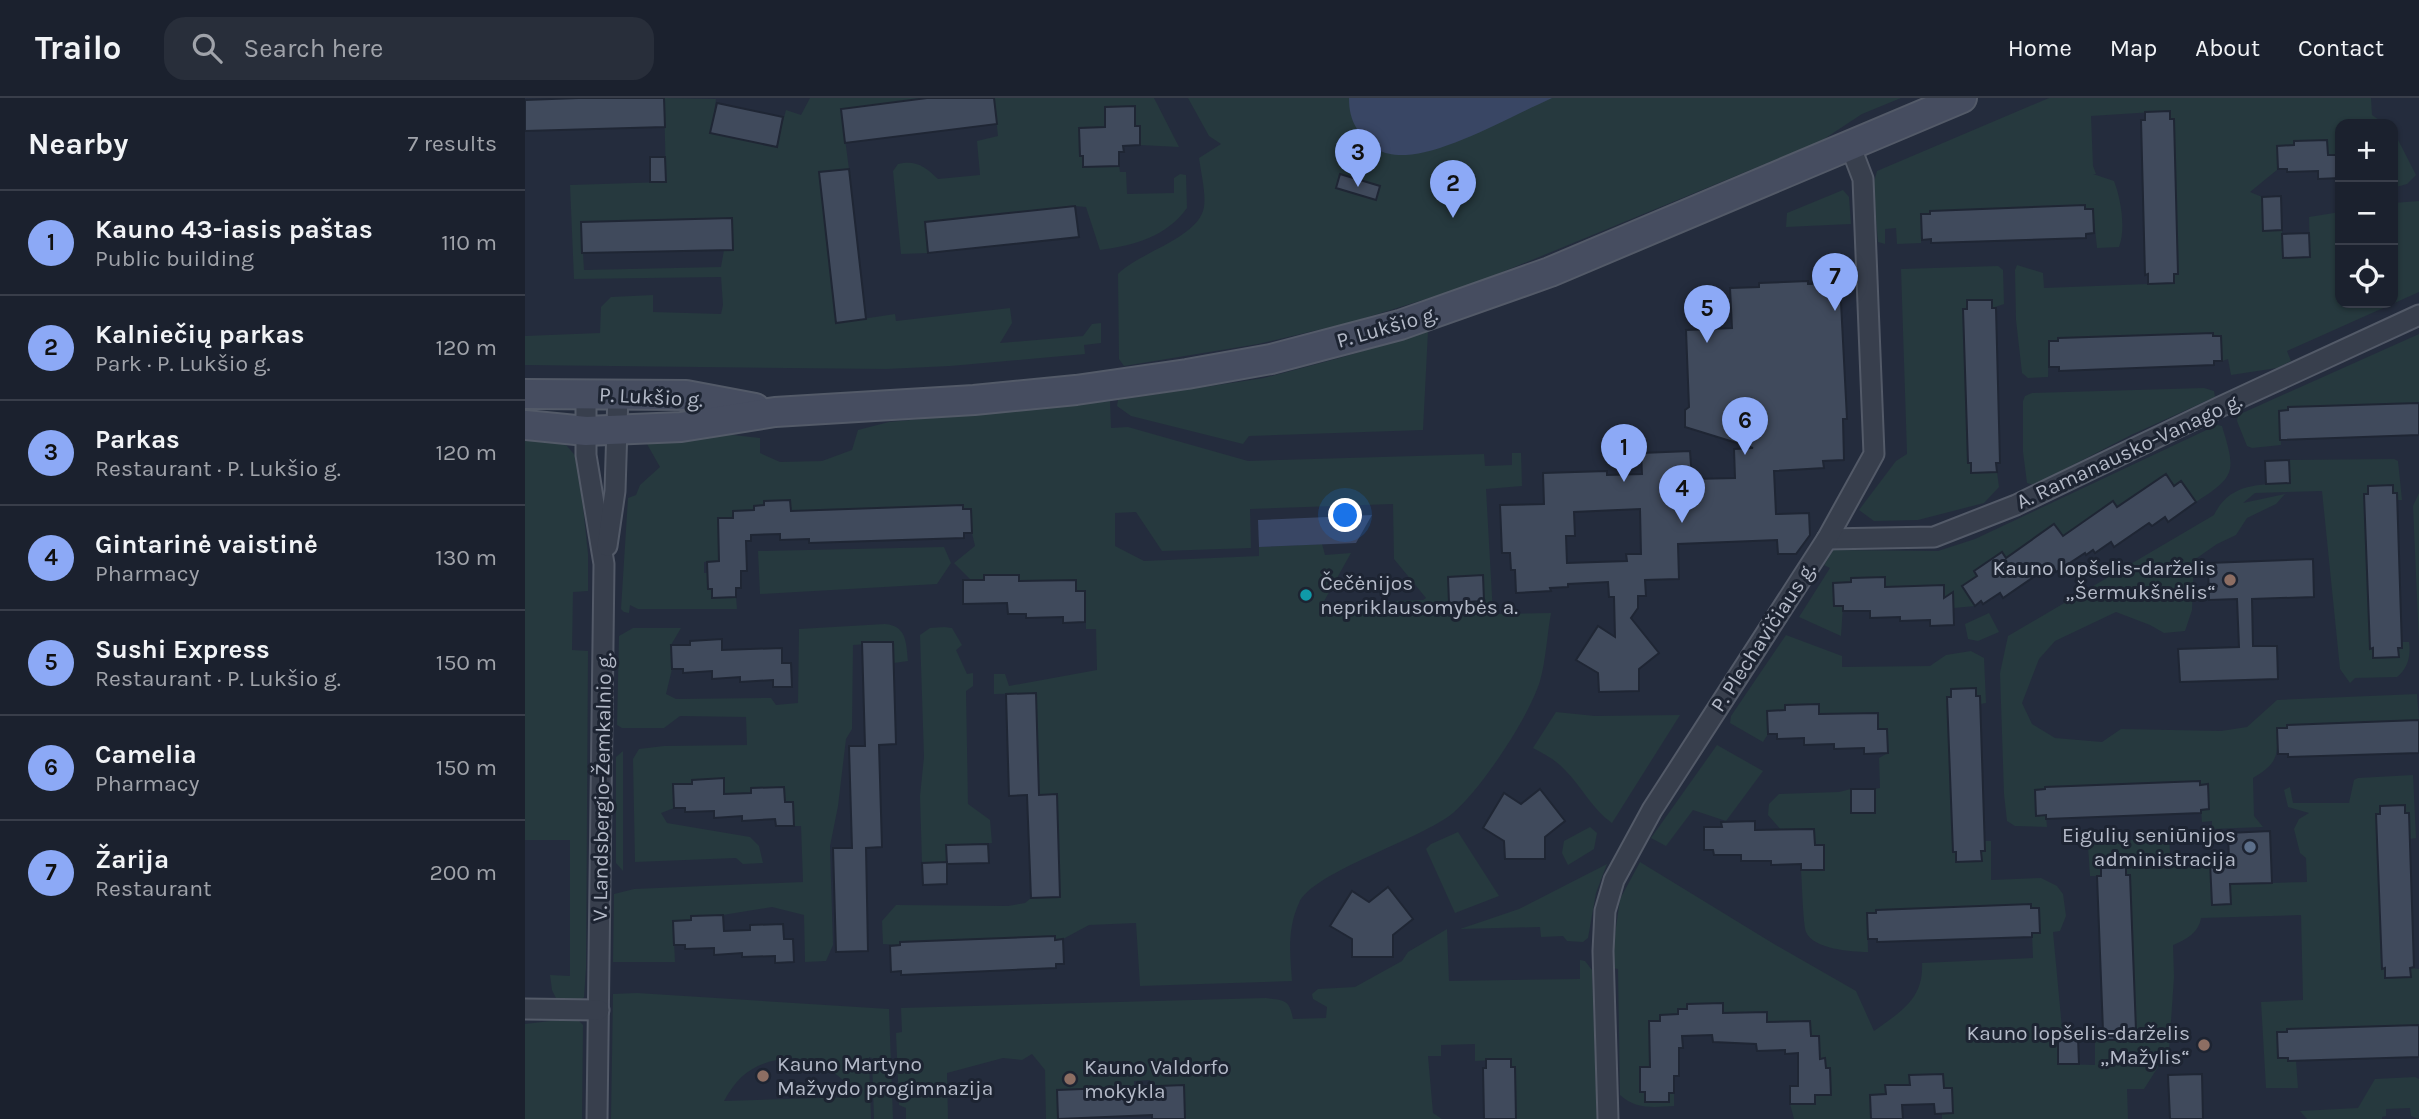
<!DOCTYPE html>
<meta charset="utf-8">
<style>
body{margin:0;font-family:Karla,sans-serif;background:#282e3a;color:#f1f3f6}
.controls{position:absolute;right:21px;top:21px;display:grid;overflow:hidden;border-radius:14px;box-shadow:0 2px 5px #0004}
.controls button{width:63px;height:63px;display:grid;place-items:center;padding:0;border:0;border-bottom:2px solid #393e4a;background:#1b212e;color:#f1f3f6;font:35px sans-serif}
.you{position:absolute;left:821px;top:418px;width:24px;height:24px;margin:-18px;border:5px solid #fff;border-radius:50%;background:#1a73e8;box-shadow:0 0 0 10px #1a73e833}
.badge{display:grid;place-items:center;width:46px;height:46px;border-radius:50%;background:#8ca9f6;color:#111;font-size:23px;font-weight:700}
.pin{position:absolute;translate:-50% -58px;filter:drop-shadow(0 2px 4px #0008)}
.pin::after{content:'';position:absolute;top:37px;width:24px;height:21px;background:inherit;clip-path:polygon(0 0,100% 0,50% 100%)}
.list{margin:0;padding:0;list-style:none}
h2{display:flex;justify-content:space-between;align-items:center;height:91px;margin:0;padding:0 28px;font-size:30px}
h2 small{font-size:23px;font-weight:400;color:#a0a3aa}
.list li{display:grid;grid-template-columns:46px 1fr auto;gap:21px;align-items:center;box-sizing:border-box;height:105px;padding:0 28px;border-top:2px solid #393e4a}
.list b{display:block;font-size:26px;white-space:nowrap}
.list p{margin:0;font-size:23px;white-space:nowrap;color:#a0a3aa}
.list em{font-size:23px;font-style:normal;color:#a0a3aa}
.icon{flex:none;width:38px;height:38px;fill:none;stroke:currentColor;stroke-width:2;stroke-linecap:round;stroke-linejoin:round}
.map{position:relative;flex:none;width:1894px;height:1021px;overflow:hidden}
header{display:flex;align-items:center;gap:42px;box-sizing:border-box;height:98px;padding:0 35px;background:#1b212e;border-bottom:2px solid #393e4a}
header strong{font-size:33px}
nav{display:flex;gap:38px;margin-inline-start:auto;font-size:24px}
.search{width:490px;height:63px;background:#282e3a;display:flex;align-items:center;gap:18px;box-sizing:border-box;padding:0 24px;border-radius:21px;color:#a0a3aa;font-size:26px}
main{display:flex}
aside{flex:1;background:#1b212e}
.map>svg:first-child{display:block}
.green{fill:#26393e;fill-rule:evenodd}
.water{fill:#394664}
.building{fill:#404a5c;stroke:#1f2634;stroke-width:2;fill-rule:evenodd}
.lines{fill:none;stroke-linecap:round;stroke-linejoin:round}
.minor-casing{stroke:#535a68;stroke-width:23}
.secondary-casing{stroke:#535a68;stroke-width:32}
.minor{stroke:#383f4d;stroke-width:19}
.secondary{stroke:#464d60;stroke-width:28}
.education-dot{fill:#8d6e63;stroke:#1d2432;stroke-width:2.5}
.culture-dot{fill:#0f9aa8;stroke:#1d2432;stroke-width:2.5}
.service-dot{fill:#5c6f8a;stroke:#1d2432;stroke-width:2.5}
.labels{text-anchor:middle;dominant-baseline:central;stroke-width:6;stroke-linejoin:round;paint-order:stroke}
.street-label{font-size:21px;fill:#b4bac8;stroke:#1d2432}
.poi-label{font-size:21px;fill:#b4bac8;stroke:#1d2432;text-anchor:end}
</style>
<header>
<strong>Trailo</strong>
<div class="search"><svg class="icon" aria-label="search" viewBox="0 0 24 24"><circle cx="10" cy="10" r="6"/><path d="M15 15l6 6"/></svg>Search here</div>
<nav><a>Home</a><a>Map</a><a>About</a><a>Contact</a></nav>
</header>
<main>
<aside>
<h2>Nearby<small>7 results</small></h2>
<ul class="list">
<li><span class="badge">1</span><div><b>Kauno 43-iasis paštas</b><p>Public building</p></div><em>110 m</em></li>
<li><span class="badge">2</span><div><b>Kalniečių parkas</b><p>Park · P. Lukšio g.</p></div><em>120 m</em></li>
<li><span class="badge">3</span><div><b>Parkas</b><p>Restaurant · P. Lukšio g.</p></div><em>120 m</em></li>
<li><span class="badge">4</span><div><b>Gintarinė vaistinė</b><p>Pharmacy</p></div><em>130 m</em></li>
<li><span class="badge">5</span><div><b>Sushi Express</b><p>Restaurant · P. Lukšio g.</p></div><em>150 m</em></li>
<li><span class="badge">6</span><div><b>Camelia</b><p>Pharmacy</p></div><em>150 m</em></li>
<li><span class="badge">7</span><div><b>Žarija</b><p>Restaurant</p></div><em>200 m</em></li>
</ul>
</aside>
<div class="map">
<svg width="1894" height="1021" viewBox="0 0 1894 1021">
<rect width="100%" height="100%" fill="#242c3d"/>
<g class="green">
<path d="M 139,0 L 191,1 L 186,35 L 251,49 L 261,12 L 276,17 L 285,0 L 402,0 L 316,11 L 324,71 L 294,75 L 311,225 L 370,216 L 371,223 L 485,210 L 487,225 L 475,245 L 558,238 L 567,226 L 576,225 L 576,245 L 559,247 L 560,256 L 425,268 L 361,271 L 0,267 L 0,238 L 75,235 L 76,209 L 86,199 L 128,197 L 128,214 L 196,216 L 198,207 L 196,179 L 49,181 L 45,87 L 141,84 ZM 56,124 L 199,152 L 196,169 L 59,172 Z"/>
<path d="M 469,0 L 629,0 L 654,49 L 615,47 L 615,28 L 610,28 L 609,8 L 580,9 L 580,29 L 558,58 L 558,69 L 594,68 L 595,74 L 601,74 L 602,96 L 649,95 L 649,80 L 655,76 L 661,77 L 662,110 C 641,139 610,147 575,152 L 561,109 L 550,108 L 400,124 L 403,155 L 376,156 L 368,73 L 373,66 C 392,62 400,69 413,81 L 455,77 L 452,43 L 473,38 Z"/>
<path d="M 663,0 L 1376,0 L 1337,16 L 1296,43 L 946,187 L 827,224 L 733,246 L 599,268 L 594,261 L 593,176 C 614,154 674,140 679,109 C 681,95 676,75 674,60 L 696,46 L 684,38 Z"/>
<path d="M 1524,0 L 1846,0 L 1847,17 L 1860,26 L 1815,26 L 1815,57 L 1803,57 L 1802,42 L 1770,43 L 1769,47 L 1752,48 L 1753,71 L 1725,94 L 1737,99 L 1738,132 L 1757,132 L 1758,160 L 1785,159 L 1784,119 L 1815,114 L 1815,205 L 1868,205 L 1868,105 L 1894,103 L 1894,194 L 1762,253 L 1766,263 L 1752,270 L 1706,277 L 1703,261 L 1697,263 L 1696,238 L 1688,238 L 1688,235 L 1576,239 L 1524,243 L 1523,279 L 1503,280 L 1497,275 L 1491,222 L 1490,172 L 1492,167 L 1518,175 L 1519,190 L 1649,185 L 1644,13 L 1566,18 L 1568,68 L 1571,76 L 1568,76 L 1589,83 C 1596,101 1601,131 1594,149 L 1572,150 L 1568,111 L 1560,111 L 1560,107 L 1396,116 L 1396,145 L 1372,146 L 1371,130 L 1360,131 L 1360,146 L 1353,144 L 1348,88 L 1352,73 Z"/>
<path d="M 1868,32 L 1891,77 L 1882,86 L 1871,89 L 1871,67 L 1868,66 Z"/>
<path d="M 1318,92 L 1324,99 L 1326,126 L 1261,129 L 1262,115 Z"/>
<path d="M 1473,168 L 1478,172 L 1479,206 L 1467,210 L 1466,202 L 1442,202 L 1442,211 L 1438,211 L 1443,365 L 1446,365 L 1446,375 L 1472,374 L 1474,389 L 1459,405 L 1393,422 L 1349,423 L 1334,412 L 1371,363 L 1382,356 L 1376,171 Z"/>
<path d="M 903,233 L 898,332 L 724,338 L 718,346 L 606,318 L 592,308 L 593,302 L 739,280 L 818,259 Z"/>
<path d="M 1894,236 L 1894,304 L 1892,308 L 1874,305 L 1754,313 L 1756,347 L 1727,350 L 1722,348 L 1712,323 L 1713,317 Z"/>
<path d="M 1679,290 L 1689,293 L 1690,299 L 1606,337 L 1509,387 L 1502,385 L 1498,354 L 1498,303 L 1500,298 L 1507,295 Z"/>
<path d="M 585,303 L 586,330 L 603,329 L 723,363 L 959,356 L 960,368 L 987,367 L 987,355 L 996,355 L 997,388 L 961,391 L 968,516 L 1026,515 C 1022,537 1021,561 1015,583 C 1004,619 957,690 928,715 C 897,741 787,774 774,805 C 762,831 765,856 767,883 L 615,888 L 611,825 L 564,827 L 538,841 L 530,842 L 529,838 L 375,844 L 375,847 L 358,846 L 357,823 L 371,807 L 483,808 L 500,805 L 506,800 L 535,799 L 532,697 L 514,697 L 511,595 L 469,596 L 469,576 L 480,576 L 484,588 L 572,572 L 571,531 L 561,531 L 560,493 L 551,493 L 551,482 L 517,482 L 494,487 L 493,477 L 460,477 L 459,482 L 446,482 L 429,465 L 450,448 L 447,435 L 446,411 L 266,417 L 239,407 L 229,408 L 229,412 L 208,413 L 197,463 L 179,464 L 179,475 L 182,475 L 183,491 L 187,491 L 187,500 L 211,499 L 212,511 L 113,511 L 105,507 L 104,515 L 99,514 L 96,511 L 103,400 L 111,397 L 115,387 L 135,369 L 122,346 L 125,343 L 190,335 L 235,340 L 235,355 L 255,364 L 297,363 L 327,352 L 333,332 L 364,324 ZM 868,406 L 869,461 L 901,500 L 898,502 L 798,505 L 826,455 L 800,457 L 797,446 L 734,449 L 734,458 L 619,463 L 590,448 L 590,415 L 611,414 L 637,453 L 726,450 L 725,411 Z"/>
<path d="M 1692,327 L 1697,328 C 1711,374 1711,378 1671,404 L 1656,383 L 1649,388 L 1641,376 L 1614,394 L 1617,400 L 1538,438 L 1529,427 L 1502,445 L 1506,451 L 1449,473 L 1452,478 L 1437,489 L 1450,508 L 1429,510 L 1428,503 L 1419,503 L 1419,487 L 1386,488 L 1360,493 L 1359,479 L 1326,480 L 1326,484 L 1308,485 L 1309,508 L 1318,508 L 1316,538 L 1274,519 L 1305,470 L 1299,467 L 1308,452 L 1413,453 L 1450,441 Z"/>
<path d="M 0,336 L 26,339 L 42,348 L 53,361 L 63,456 L 63,493 L 48,494 L 47,552 L 63,553 L 61,870 L 59,899 L 55,903 L 32,902 L 27,892 L 25,877 L 45,878 L 45,742 L 0,742 Z"/>
<path d="M 1869,361 L 1873,363 L 1877,402 L 1872,402 L 1872,395 L 1868,395 L 1867,387 L 1843,388 L 1843,396 L 1839,396 L 1845,550 L 1848,550 L 1848,560 L 1873,559 L 1873,550 L 1877,549 L 1877,544 L 1884,544 C 1886,558 1883,570 1872,579 L 1830,580 L 1825,585 L 1815,571 L 1797,393 L 1730,395 L 1718,405 L 1760,396 L 1751,406 L 1722,420 L 1711,437 L 1692,446 L 1669,462 L 1667,512 L 1660,533 L 1639,535 L 1625,527 L 1591,514 L 1530,543 L 1514,561 L 1497,605 L 1507,626 L 1530,640 L 1577,644 L 1596,631 L 1696,633 L 1722,629 L 1752,602 L 1892,596 L 1894,622 L 1762,627 L 1762,630 L 1752,630 C 1753,658 1753,665 1728,680 L 1729,718 L 1738,729 L 1687,731 L 1687,723 L 1677,724 L 1676,712 L 1684,711 L 1683,687 L 1675,687 L 1674,683 L 1520,689 L 1520,691 L 1510,692 L 1512,718 L 1521,717 L 1522,729 L 1490,728 L 1482,723 L 1479,696 L 1475,575 L 1483,538 L 1689,417 C 1705,385 1733,387 1765,385 L 1764,362 Z"/>
<path d="M 1894,395 L 1894,545 L 1888,408 Z"/>
<path d="M 419,449 L 426,465 L 412,486 L 235,496 L 233,453 Z"/>
<path d="M 1464,515 L 1474,534 L 1453,543 L 1443,541 L 1440,526 Z"/>
<path d="M 360,526 C 382,528 381,545 383,563 L 369,565 L 368,544 L 328,547 L 327,631 L 321,641 L 313,708 L 305,748 L 308,847 L 301,863 L 280,864 L 279,817 L 247,809 L 198,817 L 167,818 L 166,822 L 148,823 L 150,864 L 88,864 L 89,796 L 109,791 L 278,784 L 276,728 L 269,728 L 268,704 L 260,704 L 259,689 L 226,690 L 226,695 L 199,696 L 198,680 L 167,682 L 167,686 L 149,686 L 149,710 L 136,715 L 142,725 L 225,739 L 234,748 L 238,765 L 218,766 L 211,760 L 110,764 L 108,661 L 114,651 L 139,648 L 222,647 L 221,619 L 155,618 L 139,630 L 97,630 L 92,627 L 94,538 L 108,530 L 156,530 L 146,547 L 147,571 L 141,596 L 151,601 L 246,600 L 251,607 L 273,605 L 274,531 Z"/>
<path d="M 419,529 L 427,530 L 437,547 L 431,552 L 442,576 L 448,575 L 448,588 L 441,593 L 443,706 L 465,722 L 467,745 L 422,747 L 422,764 L 397,765 L 395,698 L 399,659 L 395,537 L 405,530 Z"/>
<path d="M 1261,537 L 1317,558 L 1317,569 L 1405,568 L 1421,557 L 1446,553 L 1459,560 L 1461,605 L 1455,606 L 1425,685 L 1428,753 L 1431,754 L 1431,763 L 1457,762 L 1456,753 L 1460,752 L 1460,743 L 1466,743 L 1466,782 L 1516,780 L 1532,788 L 1538,796 L 1541,818 L 1535,833 L 1528,834 L 1538,941 L 1533,942 L 1534,966 L 1570,967 L 1570,943 L 1607,942 L 1601,770 L 1576,778 L 1565,778 L 1563,748 L 1566,744 L 1644,740 L 1646,769 L 1686,770 L 1706,806 L 1705,786 L 1782,784 L 1781,760 L 1775,755 L 1769,731 L 1774,721 L 1784,715 L 1763,709 L 1759,692 L 1765,689 L 1768,705 L 1824,705 L 1829,682 L 1833,680 L 1888,677 L 1891,740 L 1885,741 L 1884,715 L 1880,715 L 1879,707 L 1855,708 L 1855,716 L 1851,716 L 1857,870 L 1860,870 L 1860,880 L 1885,879 L 1885,870 L 1894,871 L 1894,926 L 1891,926 L 1891,930 L 1873,927 L 1762,931 L 1763,963 L 1771,963 L 1773,990 L 1741,990 L 1736,904 L 1778,902 L 1776,817 L 1676,820 C 1674,834 1661,842 1648,847 L 1649,879 L 1644,952 L 1619,991 L 1602,991 L 1603,1021 L 1417,1021 L 1417,1015 L 1428,1015 L 1427,990 L 1419,990 L 1418,976 L 1384,978 L 1385,987 L 1361,987 L 1361,996 L 1345,997 L 1346,1021 L 1269,1021 L 1265,1006 L 1290,1006 L 1290,997 L 1306,997 L 1305,970 L 1301,970 L 1300,961 L 1295,961 L 1294,938 L 1286,938 L 1285,924 L 1259,924 L 1259,930 L 1198,920 L 1197,905 L 1162,906 L 1162,911 L 1153,911 L 1153,916 L 1135,917 L 1135,923 L 1124,923 L 1124,950 L 1130,968 L 1115,969 L 1115,994 L 1120,994 L 1120,1004 L 1144,1003 L 1144,995 L 1149,995 L 1149,1008 C 1130,1009 1111,1012 1095,997 L 1093,871 L 1088,870 L 1088,850 L 1095,801 L 1115,764 L 1249,846 L 1331,893 L 1349,933 C 1375,914 1399,901 1397,865 L 1508,860 L 1507,835 L 1515,834 L 1514,810 L 1506,810 L 1506,806 L 1351,812 L 1351,815 L 1342,816 L 1343,854 C 1327,854 1288,851 1281,834 C 1278,825 1277,785 1276,772 L 1299,772 L 1299,747 L 1290,747 L 1289,731 L 1256,732 L 1243,717 L 1244,706 L 1254,696 L 1314,694 L 1326,691 L 1327,715 L 1350,715 L 1350,691 L 1355,690 L 1354,660 L 1363,655 L 1362,631 L 1353,631 L 1353,615 L 1320,616 L 1319,621 L 1260,612 L 1242,613 L 1243,636 L 1238,644 L 1205,625 L 1206,618 Z"/>
<path d="M 1031,614 L 1070,618 L 1155,617 L 1087,725 C 1067,711 1057,689 1040,672 C 1031,662 1019,656 1008,650 Z"/>
<path d="M 1192,647 L 1238,673 L 1201,723 L 1168,712 L 1141,748 L 1126,740 Z"/>
<path d="M 98,653 L 98,773 L 91,765 L 91,659 Z"/>
<path d="M 1065,729 L 1072,735 L 1069,751 L 1043,767 L 1037,755 L 1039,743 Z"/>
<path d="M 933,734 L 974,798 L 930,815 L 901,751 L 906,746 Z"/>
<path d="M 1082,766 L 1071,795 L 1063,840 L 1058,844 L 1042,843 L 1038,838 L 1016,839 L 1015,829 L 935,831 L 994,811 Z"/>
<path d="M 922,831 L 924,883 L 1055,881 L 1055,862 L 1060,863 L 1067,872 L 1072,1021 L 991,1021 L 991,1012 L 987,1012 L 991,995 L 990,969 L 986,969 L 986,961 L 950,963 L 950,946 L 916,947 L 916,958 L 903,958 L 908,1015 L 917,1021 L 660,1021 L 659,987 L 626,989 L 625,982 L 609,983 L 609,989 L 532,993 L 533,1021 L 521,1021 L 520,972 L 507,956 L 497,962 L 478,960 L 422,975 L 423,1021 L 381,1021 L 381,1010 L 374,1007 L 371,935 L 377,934 L 376,910 L 741,900 C 760,903 764,901 768,921 L 801,920 L 802,909 L 788,901 L 787,896 L 793,891 L 830,889 L 877,863 L 883,854 Z"/>
<path d="M 112,895 L 364,911 L 368,1021 L 349,1021 L 347,960 L 344,959 L 346,1021 L 86,1021 L 88,896 ZM 269,960 C 294,965 318,974 330,999 L 199,1003 C 215,973 235,962 269,960 Z"/>
<path d="M 25,923 L 54,923 L 58,927 L 57,1021 L 0,1021 L 0,926 Z"/>
<path d="M 1890,979 L 1894,981 L 1894,1021 L 1886,1018 L 1885,1010 L 1861,1011 L 1861,1018 L 1857,1019 L 1857,1021 L 1782,1021 L 1775,1013 L 1833,1010 L 1850,981 Z"/>
</g>
<g class="water">
<path d="M 824,0 L 1027,0 C 989,17 920,56 881,57 C 859,58 842,50 832,31 C 826,21 824,12 824,0 Z"/>
<path d="M 847,417 L 831,445 L 734,449 L 733,422 Z"/>
</g>
<g class="building">
<path d="M 53,0 L 139,0 L 140,29 L 0,33 L 0,2 Z"/>
<path d="M 402,0 L 469,0 L 472,26 L 320,45 L 316,11 Z"/>
<path d="M 192,5 L 258,19 L 252,49 L 185,35 Z"/>
<path d="M 610,8 L 610,28 L 615,28 L 615,47 L 598,48 L 599,54 L 594,54 L 594,68 L 558,69 L 558,58 L 555,58 L 554,30 L 580,29 L 580,9 Z"/>
<path d="M 1645,13 L 1645,21 L 1649,21 L 1653,176 L 1649,176 L 1649,185 L 1623,186 L 1623,176 L 1620,177 L 1616,22 L 1620,22 L 1620,14 Z"/>
<path d="M 1802,42 L 1803,57 L 1815,57 L 1815,80 L 1793,81 L 1793,73 L 1762,74 L 1762,71 L 1753,71 L 1752,48 L 1769,47 L 1769,43 Z"/>
<path d="M 125,59 L 140,59 L 141,84 L 125,84 Z"/>
<path d="M 324,71 L 341,221 L 311,225 L 294,74 Z"/>
<path d="M 815,76 L 855,88 L 851,102 L 811,90 Z"/>
<path d="M 1756,98 L 1757,132 L 1738,133 L 1737,99 Z"/>
<path d="M 1560,107 L 1560,111 L 1568,111 L 1569,135 L 1561,136 L 1561,140 L 1406,145 L 1406,141 L 1397,142 L 1396,116 L 1405,116 L 1405,113 Z"/>
<path d="M 550,108 L 554,139 L 403,155 L 400,124 Z"/>
<path d="M 207,120 L 208,152 L 57,155 L 56,124 Z"/>
<path d="M 1784,135 L 1785,159 L 1758,160 L 1757,136 Z"/>
<path d="M 1283,183 L 1283,186 L 1315,185 L 1322,321 L 1318,321 L 1319,362 L 1298,363 L 1299,370 L 1249,373 L 1251,416 L 1284,415 L 1285,437 L 1271,456 L 1253,456 L 1252,442 L 1153,446 L 1154,481 L 1120,482 L 1121,498 L 1113,498 L 1113,510 L 1106,520 L 1134,555 L 1114,571 L 1114,593 L 1074,594 L 1073,575 L 1051,562 L 1073,528 L 1090,539 L 1089,499 L 1084,499 L 1083,484 L 1043,486 L 1043,489 L 1025,490 L 1026,493 L 991,495 L 990,472 L 986,472 L 985,455 L 977,455 L 975,407 L 1019,406 L 1018,375 L 1082,373 L 1082,377 L 1117,376 L 1116,355 L 1165,353 L 1167,381 L 1210,380 L 1209,351 L 1228,350 L 1160,329 L 1160,312 L 1164,309 L 1161,232 L 1207,230 L 1205,190 L 1234,189 L 1234,185 ZM 1115,411 L 1116,456 L 1101,456 L 1102,463 L 1042,465 L 1041,438 L 1050,438 L 1049,414 Z"/>
<path d="M 1442,202 L 1467,202 L 1467,210 L 1471,210 L 1475,365 L 1471,365 L 1472,374 L 1446,375 L 1446,365 L 1443,365 L 1438,211 L 1442,211 Z"/>
<path d="M 1688,235 L 1688,238 L 1696,238 L 1697,263 L 1689,263 L 1689,267 L 1534,273 L 1534,269 L 1524,269 L 1524,243 L 1533,243 L 1533,240 Z"/>
<path d="M 1894,305 L 1894,337 L 1755,342 L 1754,313 L 1763,312 L 1763,309 Z"/>
<path d="M 1764,362 L 1765,385 L 1741,386 L 1740,363 Z"/>
<path d="M 1641,376 L 1649,388 L 1656,383 L 1671,404 L 1643,424 L 1640,419 L 1627,428 L 1624,425 L 1589,449 L 1586,444 L 1570,455 L 1568,452 L 1561,457 L 1560,455 L 1531,474 L 1529,470 L 1515,479 L 1513,476 L 1478,500 L 1475,495 L 1458,506 L 1456,503 L 1450,508 L 1437,488 L 1452,478 L 1449,473 L 1477,454 L 1481,460 L 1529,426 L 1538,438 L 1588,403 L 1592,409 Z"/>
<path d="M 1868,387 L 1868,395 L 1872,395 L 1877,550 L 1873,550 L 1874,559 L 1848,560 L 1848,550 L 1845,551 L 1839,396 L 1843,396 L 1843,388 Z"/>
<path d="M 265,402 L 266,413 L 438,407 L 438,411 L 446,411 L 447,435 L 439,435 L 439,440 L 284,445 L 284,441 L 255,442 L 255,436 L 226,437 L 226,443 L 221,443 L 222,473 L 216,473 L 216,490 L 211,490 L 211,499 L 187,500 L 187,491 L 183,491 L 182,464 L 194,463 L 193,420 L 208,420 L 208,413 L 229,412 L 229,408 L 239,407 L 239,403 Z"/>
<path d="M 1788,461 L 1789,499 L 1727,501 L 1728,548 L 1752,548 L 1753,581 L 1655,584 L 1653,551 L 1714,549 L 1712,501 L 1684,502 L 1683,465 Z"/>
<path d="M 459,477 L 494,477 L 494,483 L 551,482 L 551,493 L 560,493 L 560,524 L 538,525 L 538,519 L 501,520 L 501,516 L 483,516 L 482,505 L 438,506 L 438,482 L 459,482 Z"/>
<path d="M 958,477 L 959,503 L 924,505 L 923,479 Z"/>
<path d="M 1360,479 L 1360,489 L 1419,487 L 1419,500 L 1428,494 L 1429,527 L 1405,528 L 1405,522 L 1375,523 L 1375,519 L 1345,520 L 1345,513 L 1318,513 L 1318,508 L 1309,508 L 1308,485 L 1326,484 L 1326,480 Z"/>
<path d="M 197,541 L 197,552 L 257,550 L 257,565 L 266,565 L 267,589 L 248,589 L 248,582 L 215,584 L 215,579 L 187,581 L 187,573 L 158,575 L 158,571 L 147,571 L 146,547 L 165,547 L 165,543 Z"/>
<path d="M 337,544 L 368,544 L 371,646 L 354,647 L 357,749 L 341,750 L 343,853 L 311,854 L 308,750 L 327,750 L 324,648 L 340,648 Z"/>
<path d="M 1451,590 L 1451,598 L 1455,598 L 1460,753 L 1456,753 L 1457,763 L 1431,764 L 1431,754 L 1428,754 L 1422,599 L 1426,599 L 1426,591 Z"/>
<path d="M 511,595 L 514,697 L 532,696 L 535,799 L 506,800 L 502,697 L 484,698 L 481,596 Z"/>
<path d="M 1294,606 L 1294,616 L 1353,615 L 1353,631 L 1362,631 L 1363,655 L 1339,656 L 1339,650 L 1309,651 L 1309,646 L 1279,647 L 1279,640 L 1252,641 L 1252,636 L 1243,636 L 1242,613 L 1260,612 L 1260,607 Z"/>
<path d="M 1894,622 L 1894,655 L 1763,659 L 1763,656 L 1753,656 L 1752,630 L 1762,630 L 1762,627 Z"/>
<path d="M 199,680 L 199,696 L 226,695 L 226,690 L 259,689 L 260,704 L 268,704 L 269,728 L 251,728 L 250,721 L 217,723 L 217,718 L 189,720 L 189,713 L 160,714 L 160,710 L 149,710 L 148,686 L 167,686 L 167,682 Z"/>
<path d="M 1675,683 L 1675,687 L 1683,686 L 1684,711 L 1676,712 L 1676,715 L 1521,721 L 1521,717 L 1511,718 L 1510,692 L 1520,691 L 1520,689 Z"/>
<path d="M 1015,691 L 1040,723 L 1020,739 L 1020,761 L 980,761 L 979,743 L 958,730 L 979,695 L 996,706 Z"/>
<rect x="1326" y="691" width="24" height="24"/>
<path d="M 1880,707 L 1880,715 L 1884,715 L 1889,869 L 1885,870 L 1886,879 L 1860,880 L 1860,870 L 1857,871 L 1851,716 L 1855,716 L 1855,708 Z"/>
<path d="M 1230,723 L 1230,732 L 1289,731 L 1290,747 L 1299,747 L 1299,772 L 1276,772 L 1276,766 L 1246,767 L 1246,763 L 1216,763 L 1216,757 L 1189,757 L 1188,752 L 1179,752 L 1179,729 L 1197,729 L 1196,724 Z"/>
<path d="M 1745,733 L 1747,785 L 1705,786 L 1706,806 L 1687,807 L 1685,764 L 1704,763 L 1703,735 Z"/>
<path d="M 463,746 L 464,765 L 422,766 L 421,747 Z"/>
<path d="M 422,764 L 422,786 L 398,787 L 397,765 Z"/>
<path d="M 1601,769 L 1601,777 L 1605,777 L 1611,932 L 1607,932 L 1607,942 L 1581,942 L 1581,933 L 1578,933 L 1572,778 L 1576,778 L 1576,770 Z"/>
<path d="M 863,789 L 888,821 L 868,837 L 868,859 L 827,859 L 827,841 L 805,828 L 827,793 L 844,804 Z"/>
<path d="M 1506,806 L 1506,810 L 1514,810 L 1515,835 L 1507,835 L 1507,839 L 1352,844 L 1352,841 L 1343,841 L 1342,815 L 1351,815 L 1351,812 Z"/>
<path d="M 198,817 L 199,833 L 225,832 L 225,827 L 258,826 L 259,841 L 268,841 L 269,864 L 250,865 L 250,858 L 217,859 L 217,855 L 189,857 L 189,850 L 160,851 L 160,847 L 149,847 L 148,823 L 166,822 L 166,818 Z"/>
<path d="M 530,838 L 530,842 L 538,841 L 539,866 L 531,866 L 531,870 L 376,877 L 376,873 L 366,874 L 365,848 L 375,847 L 375,844 Z"/>
<path d="M 1198,905 L 1198,915 L 1242,914 L 1242,924 L 1285,923 L 1286,938 L 1294,938 L 1295,961 L 1300,960 L 1301,970 L 1305,970 L 1306,997 L 1290,997 L 1290,1006 L 1265,1006 L 1265,988 L 1273,988 L 1273,955 L 1260,956 L 1260,952 L 1232,953 L 1231,946 L 1188,944 L 1187,937 L 1157,938 L 1158,950 L 1154,950 L 1154,978 L 1149,978 L 1149,995 L 1144,995 L 1144,1004 L 1120,1004 L 1120,994 L 1115,994 L 1115,969 L 1125,969 L 1124,923 L 1135,923 L 1135,917 L 1153,916 L 1153,911 L 1162,911 L 1162,906 Z"/>
<path d="M 1894,927 L 1894,959 L 1763,963 L 1763,960 L 1753,960 L 1752,934 L 1762,934 L 1762,931 Z"/>
<path d="M 1553,940 L 1554,966 L 1533,966 L 1533,941 Z"/>
<path d="M 961,961 L 986,961 L 986,969 L 990,969 L 991,1021 L 959,1021 L 958,970 L 961,970 Z"/>
<path d="M 1418,976 L 1419,990 L 1427,990 L 1428,1015 L 1410,1016 L 1409,1006 L 1377,1007 L 1378,1021 L 1346,1021 L 1345,997 L 1361,996 L 1360,987 L 1385,987 L 1384,977 Z"/>
<path d="M 1677,976 L 1678,1021 L 1645,1021 L 1643,977 Z"/>
<path d="M 659,987 L 660,1021 L 627,1021 L 627,1017 L 533,1021 L 532,992 Z"/>
</g>
<g class="lines">
<g class="minor-casing">
<g id="minor">
<path d="M 61,296 L 61,357 L 79,466 L 72,1021"/>
<path d="M 1302,441 L 1409,439 L 1491,407 L 1697,308 L 1894,217"/>
<path d="M 82,448 L 90,393 L 93,296"/>
<path d="M 0,911 L 74,912"/>
<path d="M 1083,1021 L 1078,853 L 1080,813 L 1089,782 L 1127,712 L 1302,441 L 1349,356 L 1338,81 L 1325,47"/>
</g>
</g>
<g class="secondary-casing">
<g id="secondary">
<path d="M 0,296 L 161,297 L 230,310"/>
<path d="M 0,327 L 61,333 L 156,329 L 250,314 L 449,302 L 551,292 L 662,276 L 746,261 L 875,227 L 1025,174 L 1437,0"/>
</g>
</g>
<use href="#minor" class="minor"/>
<use href="#secondary" class="secondary"/>
</g>
<g class="education-dot">
<circle cx="1705" cy="482" r="7"/>
<circle cx="1679" cy="947" r="7"/>
<circle cx="238" cy="978" r="7"/>
<circle cx="545" cy="981" r="7"/>
</g>
<circle class="culture-dot" cx="781" cy="497" r="7"/>
<circle class="service-dot" cx="1725" cy="749" r="7"/>
<g class="labels">
<g class="street-label">
<text transform="translate(862 229) rotate(-16)">P. Lukšio g.</text>
<text transform="translate(126 299) rotate(3)">P. Lukšio g.</text>
<text transform="translate(1604 353) rotate(-25)">A. Ramanausko-Vanago g.</text>
<text transform="translate(1238 539) rotate(-57)">P. Plechavičiaus g.</text>
<text transform="translate(77 689) rotate(-89)">V. Landsbergio-Žemkalnio g.</text>
</g>
<g class="poi-label">
<text x="1691" y="470">Kauno lopšelis-darželis<tspan x="1691" dy="24">„Šermukšnėlis“</tspan></text>
<text x="795" y="485" text-anchor="start">Čečėnijos<tspan x="795" dy="24">nepriklausomybės a.</tspan></text>
<text x="1711" y="737">Eigulių seniūnijos<tspan x="1711" dy="24">administracija</tspan></text>
<text x="1665" y="935">Kauno lopšelis-darželis<tspan x="1665" dy="24">„Mažylis“</tspan></text>
<text x="252" y="966" text-anchor="start">Kauno Martyno<tspan x="252" dy="24">Mažvydo progimnazija</tspan></text>
<text x="559" y="969" text-anchor="start">Kauno Valdorfo<tspan x="559" dy="24">mokykla</tspan></text>
</g>
</g>
</svg>
<div class="controls">
<button>+</button>
<button>−</button>
<button><svg class="icon" aria-label="locate" viewBox="0 0 24 24"><circle cx="12" cy="12" r="6"/><path d="M12 2v4M12 18v4M2 12h4M18 12h4"/></svg></button>
</div>
<div class="you"></div>
<div class="pin badge" style="left:1099px;top:384px">1</div>
<div class="pin badge" style="left:928px;top:120px">2</div>
<div class="pin badge" style="left:833px;top:89px">3</div>
<div class="pin badge" style="left:1157px;top:425px">4</div>
<div class="pin badge" style="left:1182px;top:245px">5</div>
<div class="pin badge" style="left:1220px;top:357px">6</div>
<div class="pin badge" style="left:1310px;top:213px">7</div>
</div>
</main>
